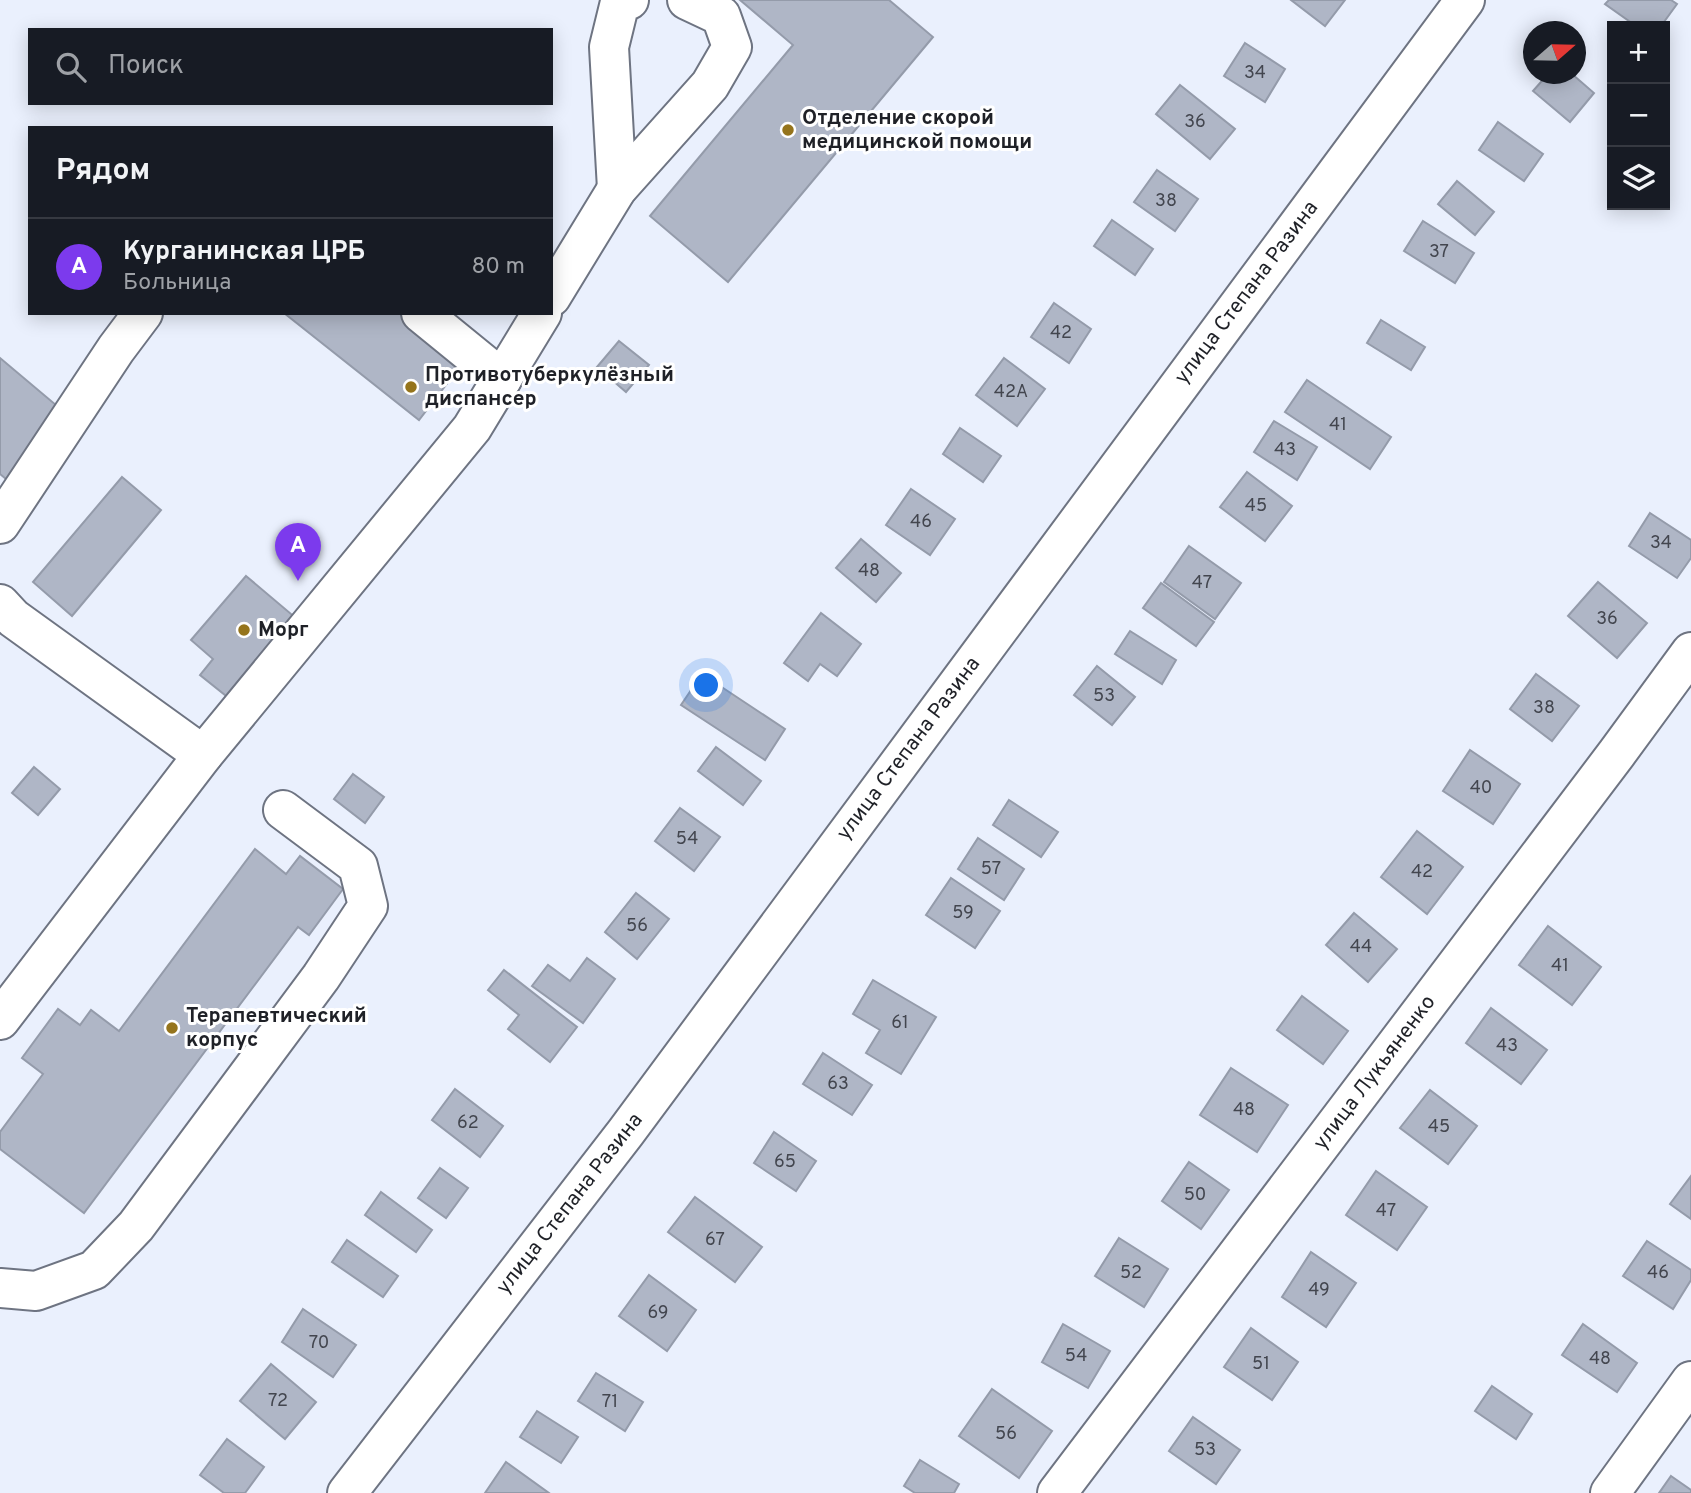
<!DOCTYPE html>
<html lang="ru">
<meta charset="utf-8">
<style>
body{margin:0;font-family:Overpass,sans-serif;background:#242831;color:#f1f3f6}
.controls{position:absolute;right:21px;top:21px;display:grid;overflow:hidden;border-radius:0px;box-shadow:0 4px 18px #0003}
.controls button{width:63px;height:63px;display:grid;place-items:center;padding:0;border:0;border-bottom:2px solid #363941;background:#171b24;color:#f1f3f6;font:35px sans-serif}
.compass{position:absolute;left:1523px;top:21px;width:63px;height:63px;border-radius:50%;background:#171b24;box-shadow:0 4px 18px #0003;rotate:70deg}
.you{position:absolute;left:707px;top:686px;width:24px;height:24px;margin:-18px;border:5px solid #fff;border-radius:50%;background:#1a73e8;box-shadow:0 0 0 10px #1a73e833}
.badge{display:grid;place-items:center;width:46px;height:46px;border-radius:50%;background:#7c3aed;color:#fff;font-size:23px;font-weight:700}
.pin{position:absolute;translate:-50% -58px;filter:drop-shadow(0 2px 4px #0008)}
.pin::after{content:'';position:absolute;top:37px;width:24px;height:21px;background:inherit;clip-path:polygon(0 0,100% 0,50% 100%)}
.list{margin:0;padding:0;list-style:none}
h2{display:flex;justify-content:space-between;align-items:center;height:91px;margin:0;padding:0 28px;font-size:30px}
h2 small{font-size:23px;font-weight:400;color:#9ea1a6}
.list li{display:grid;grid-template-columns:46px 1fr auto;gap:21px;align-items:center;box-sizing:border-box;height:98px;padding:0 28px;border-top:2px solid #363941}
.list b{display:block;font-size:26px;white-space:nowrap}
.list p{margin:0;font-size:23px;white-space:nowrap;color:#9ea1a6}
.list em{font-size:23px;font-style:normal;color:#9ea1a6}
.icon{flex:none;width:38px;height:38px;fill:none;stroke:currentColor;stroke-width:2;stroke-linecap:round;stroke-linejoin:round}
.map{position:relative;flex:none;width:1691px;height:1493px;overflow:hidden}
.search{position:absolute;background:#171b24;box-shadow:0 4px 18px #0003;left:28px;top:28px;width:525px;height:77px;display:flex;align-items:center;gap:18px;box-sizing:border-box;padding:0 24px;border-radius:0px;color:#9ea1a6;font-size:26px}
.panel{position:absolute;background:#171b24;box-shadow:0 4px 18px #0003;left:28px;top:126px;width:525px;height:189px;border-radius:0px}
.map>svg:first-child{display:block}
.building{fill:#afb6c6;stroke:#949baa;stroke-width:2}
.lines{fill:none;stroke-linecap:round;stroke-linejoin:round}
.minor-casing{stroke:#6e7482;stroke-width:42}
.minor{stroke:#fff;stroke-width:38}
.poi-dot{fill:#95741c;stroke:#fff;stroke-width:2.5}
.labels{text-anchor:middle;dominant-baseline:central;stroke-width:6;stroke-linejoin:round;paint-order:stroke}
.number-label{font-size:18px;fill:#43464f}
.poi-label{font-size:21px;font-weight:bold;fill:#1f2127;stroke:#fff;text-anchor:start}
.street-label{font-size:21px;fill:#1f2127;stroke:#fff}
</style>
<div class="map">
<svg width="1691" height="1493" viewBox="0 0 1691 1493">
<rect width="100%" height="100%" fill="#eaf0fd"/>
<g class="building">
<path d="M 740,0 L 889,0 L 933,37 L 728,282 L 650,216 L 793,45 Z"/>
<path d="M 1291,0 L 1345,0 L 1325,26 Z"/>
<path d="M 1609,0 L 1671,0 L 1677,4 L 1661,26 L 1636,26 L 1605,4 Z"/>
<path d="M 1245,43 L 1285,69 L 1265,102 L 1224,76 Z"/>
<path d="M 1548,74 L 1572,74 L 1594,93 L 1570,122 L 1533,91 Z"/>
<path d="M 1180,85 L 1235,129 L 1210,159 L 1156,114 Z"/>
<path d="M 1498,122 L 1543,154 L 1524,181 L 1479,150 Z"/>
<path d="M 1157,170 L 1198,199 L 1175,231 L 1134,202 Z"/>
<path d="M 1457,181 L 1494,212 L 1475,235 L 1438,204 Z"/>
<path d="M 1112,220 L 1153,249 L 1135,275 L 1094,246 Z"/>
<path d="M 1423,221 L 1474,253 L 1455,283 L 1404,251 Z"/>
<path d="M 1054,303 L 1091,329 L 1069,363 L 1031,337 Z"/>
<path d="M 284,313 L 416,313 L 469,355 L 419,420 Z"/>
<path d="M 1381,320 L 1425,347 L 1411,370 L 1367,343 Z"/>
<path d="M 619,341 L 649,365 L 626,392 L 597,367 Z"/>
<path d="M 0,358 L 69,416 L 12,484 L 0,474 Z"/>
<path d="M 1004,358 L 1045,389 L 1017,426 L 976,395 Z"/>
<path d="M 1307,380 L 1391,437 L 1370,469 L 1285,412 Z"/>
<path d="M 1274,421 L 1317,447 L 1297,480 L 1254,452 Z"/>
<path d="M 960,428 L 1001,456 L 983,482 L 943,454 Z"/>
<path d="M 1247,472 L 1292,506 L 1265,541 L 1220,507 Z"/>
<path d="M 122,477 L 161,510 L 72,616 L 33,582 Z"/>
<path d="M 911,489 L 955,519 L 930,555 L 886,525 Z"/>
<path d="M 1650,513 L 1691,540 L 1691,558 L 1677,578 L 1629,546 Z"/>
<path d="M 861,539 L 901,573 L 876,602 L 836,568 Z"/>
<path d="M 1189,546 L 1241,583 L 1215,619 L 1164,582 Z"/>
<path d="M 246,576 L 297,619 L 230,699 L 200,675 L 213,659 L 191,640 Z"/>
<path d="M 1598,582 L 1647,623 L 1617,658 L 1568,616 Z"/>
<path d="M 1161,583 L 1214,622 L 1196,646 L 1143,608 Z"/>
<path d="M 821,613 L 861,644 L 837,676 L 820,664 L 808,681 L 784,663 Z"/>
<path d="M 1130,631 L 1176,660 L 1162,684 L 1115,654 Z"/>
<path d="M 1097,666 L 1135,697 L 1112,725 L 1074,695 Z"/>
<path d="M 702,674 L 785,729 L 765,760 L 681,705 Z"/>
<path d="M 1536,674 L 1579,706 L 1552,741 L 1510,709 Z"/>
<path d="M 716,747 L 761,781 L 743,805 L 698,771 Z"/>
<path d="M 1470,750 L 1520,784 L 1493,824 L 1443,791 Z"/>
<path d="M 34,767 L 60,789 L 38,815 L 12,793 Z"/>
<path d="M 353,774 L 384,797 L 365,823 L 334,799 Z"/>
<path d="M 1009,800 L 1058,832 L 1041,857 L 993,825 Z"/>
<path d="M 680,808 L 720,837 L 694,871 L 655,841 Z"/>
<path d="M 1417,831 L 1463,867 L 1427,914 L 1381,877 Z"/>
<path d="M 978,838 L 1024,869 L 1004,900 L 958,869 Z"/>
<path d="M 255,849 L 286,874 L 300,856 L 343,889 L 309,935 L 298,927 L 84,1213 L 0,1149 L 0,1132 L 43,1074 L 22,1058 L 58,1009 L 80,1025 L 91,1010 L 119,1031 Z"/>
<path d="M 951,878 L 1000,911 L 975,948 L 926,915 Z"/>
<path d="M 636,893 L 669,919 L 637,959 L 605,932 Z"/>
<path d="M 1354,913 L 1397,949 L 1368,982 L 1326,945 Z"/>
<path d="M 1548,926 L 1601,967 L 1572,1005 L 1519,965 Z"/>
<path d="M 587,958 L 615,979 L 583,1023 L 532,986 L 548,965 L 570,981 Z"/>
<path d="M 504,970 L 577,1027 L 550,1062 L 508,1029 L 519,1015 L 488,990 Z"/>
<path d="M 873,980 L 936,1017 L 901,1074 L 866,1053 L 880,1030 L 853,1014 Z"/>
<path d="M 1302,996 L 1348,1031 L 1323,1064 L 1277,1030 Z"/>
<path d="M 1491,1008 L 1547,1050 L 1521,1084 L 1466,1043 Z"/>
<path d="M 823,1053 L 872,1085 L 852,1115 L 803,1084 Z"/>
<path d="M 1231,1068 L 1288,1105 L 1257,1152 L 1200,1115 Z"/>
<path d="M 455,1089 L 503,1126 L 480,1157 L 432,1120 Z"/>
<path d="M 1430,1090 L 1477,1126 L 1448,1164 L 1400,1128 Z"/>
<path d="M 774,1132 L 816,1161 L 796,1191 L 754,1163 Z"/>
<path d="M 1189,1162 L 1229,1190 L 1201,1229 L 1162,1201 Z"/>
<path d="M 440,1168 L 468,1188 L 446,1218 L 418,1198 Z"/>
<path d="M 1376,1171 L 1427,1207 L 1397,1250 L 1346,1215 Z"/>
<path d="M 1691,1176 L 1691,1219 L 1670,1204 Z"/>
<path d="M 381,1192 L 432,1230 L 416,1252 L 365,1215 Z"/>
<path d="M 695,1197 L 762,1247 L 735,1282 L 668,1232 Z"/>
<path d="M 1119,1238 L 1168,1269 L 1144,1307 L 1095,1276 Z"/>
<path d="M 347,1240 L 398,1276 L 383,1297 L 332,1262 Z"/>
<path d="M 1647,1241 L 1691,1270 L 1691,1280 L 1673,1309 L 1623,1276 Z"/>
<path d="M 1311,1252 L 1356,1283 L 1326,1327 L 1282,1297 Z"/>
<path d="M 649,1275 L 696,1310 L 667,1351 L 619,1316 Z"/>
<path d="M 303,1309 L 356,1345 L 333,1377 L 282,1342 Z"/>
<path d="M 1063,1324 L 1110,1351 L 1088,1388 L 1042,1362 Z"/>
<path d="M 1583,1324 L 1637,1363 L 1617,1392 L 1562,1355 Z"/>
<path d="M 1251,1328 L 1298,1362 L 1272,1400 L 1224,1367 Z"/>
<path d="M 271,1364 L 316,1402 L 285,1439 L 240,1401 Z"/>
<path d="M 596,1373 L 643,1402 L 625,1431 L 578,1401 Z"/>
<path d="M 1492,1386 L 1532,1414 L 1516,1439 L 1475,1411 Z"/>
<path d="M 992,1389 L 1052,1431 L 1019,1478 L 959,1436 Z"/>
<path d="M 537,1411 L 578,1437 L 561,1463 L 520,1437 Z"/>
<path d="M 1193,1417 L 1240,1450 L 1216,1484 L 1169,1451 Z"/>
<path d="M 227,1439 L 264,1467 L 245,1493 L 224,1493 L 200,1475 Z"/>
<path d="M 920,1460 L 959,1484 L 954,1493 L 915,1493 L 904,1486 Z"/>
<path d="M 506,1462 L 549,1493 L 485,1493 Z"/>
<path d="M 1671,1476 L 1691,1490 L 1691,1493 L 1659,1493 Z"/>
</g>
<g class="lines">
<g class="minor-casing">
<g id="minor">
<path d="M 617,189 L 609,47 L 620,2 L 629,0"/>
<path d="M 551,297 L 617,189 L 710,85 L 732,47 L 721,16 L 687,0"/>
<path d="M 421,313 L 502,379"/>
<path d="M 0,524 L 116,349 L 143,313"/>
<path d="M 0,604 L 13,618 L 203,755"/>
<path d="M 0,1020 L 203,755 L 472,428 L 542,313"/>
<path d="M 0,1288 L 36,1291 L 94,1270 L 136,1226 L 321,977 L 368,906 L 358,866 L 283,810"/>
<path d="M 347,1493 L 626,1132 L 1465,0"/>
<path d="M 1057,1493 L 1617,753 L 1691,652"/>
<path d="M 1610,1493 L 1691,1381"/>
</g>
</g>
<use href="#minor" class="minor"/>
</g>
<g class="poi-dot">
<circle cx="788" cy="130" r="7"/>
<circle cx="411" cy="387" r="7"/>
<circle cx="244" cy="630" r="7"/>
<circle cx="172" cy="1028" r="7"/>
</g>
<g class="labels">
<g class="number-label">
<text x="1255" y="73">34</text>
<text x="1195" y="122">36</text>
<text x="1166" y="201">38</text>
<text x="1439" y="252">37</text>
<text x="1061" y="333">42</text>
<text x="1011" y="392">42А</text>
<text x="1338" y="425">41</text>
<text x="1285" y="450">43</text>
<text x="1256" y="506">45</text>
<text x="921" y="522">46</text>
<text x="1661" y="543">34</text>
<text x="869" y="571">48</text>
<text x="1202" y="583">47</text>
<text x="1607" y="619">36</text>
<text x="1104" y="696">53</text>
<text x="1544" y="708">38</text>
<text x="1481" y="788">40</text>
<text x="687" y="839">54</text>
<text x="991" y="869">57</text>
<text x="1422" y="872">42</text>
<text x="963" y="913">59</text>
<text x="637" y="926">56</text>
<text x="1361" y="947">44</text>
<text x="1560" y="966">41</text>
<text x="900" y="1023">61</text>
<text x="1507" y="1046">43</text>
<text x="838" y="1084">63</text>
<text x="1244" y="1110">48</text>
<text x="468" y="1123">62</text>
<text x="1439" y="1127">45</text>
<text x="785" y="1162">65</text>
<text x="1195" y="1195">50</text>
<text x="1386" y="1211">47</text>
<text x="715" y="1240">67</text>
<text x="1131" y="1273">52</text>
<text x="1658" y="1273">46</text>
<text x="1319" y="1290">49</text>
<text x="658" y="1313">69</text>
<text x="319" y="1343">70</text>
<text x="1076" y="1356">54</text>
<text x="1600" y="1359">48</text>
<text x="1261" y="1364">51</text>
<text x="278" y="1401">72</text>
<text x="610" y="1402">71</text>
<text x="1006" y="1434">56</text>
<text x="1205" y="1450">53</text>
</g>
<g class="poi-label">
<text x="802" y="118">Отделение скорой<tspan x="802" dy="24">медицинской помощи</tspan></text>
<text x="425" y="375">Противотуберкулёзный<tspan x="425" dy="24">диспансер</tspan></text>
<text x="258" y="630">Морг</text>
<text x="186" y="1016">Терапевтический<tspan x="186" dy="24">корпус</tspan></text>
</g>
<g class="street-label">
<text transform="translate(1247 293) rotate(-53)">улица Степана Разина</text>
<text transform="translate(909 749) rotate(-53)">улица Степана Разина</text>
<text transform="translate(1375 1073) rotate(-53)">улица Лукьяненко</text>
<text transform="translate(570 1204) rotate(-52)">улица Степана Разина</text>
</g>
</g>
</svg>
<div class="controls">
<button>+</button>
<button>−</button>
<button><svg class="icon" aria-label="layers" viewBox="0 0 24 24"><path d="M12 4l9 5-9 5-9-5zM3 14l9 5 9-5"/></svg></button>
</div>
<svg class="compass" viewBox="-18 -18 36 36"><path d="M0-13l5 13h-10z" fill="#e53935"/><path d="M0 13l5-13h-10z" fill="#9ea1a6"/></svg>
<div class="you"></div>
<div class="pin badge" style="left:298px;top:581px">A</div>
<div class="search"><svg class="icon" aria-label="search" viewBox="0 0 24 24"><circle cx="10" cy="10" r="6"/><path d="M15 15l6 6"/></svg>Поиск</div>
<section class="panel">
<h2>Рядом<small></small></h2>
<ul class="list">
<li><span class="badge">A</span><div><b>Курганинская ЦРБ</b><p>Больница</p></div><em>80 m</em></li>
</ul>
</section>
</div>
